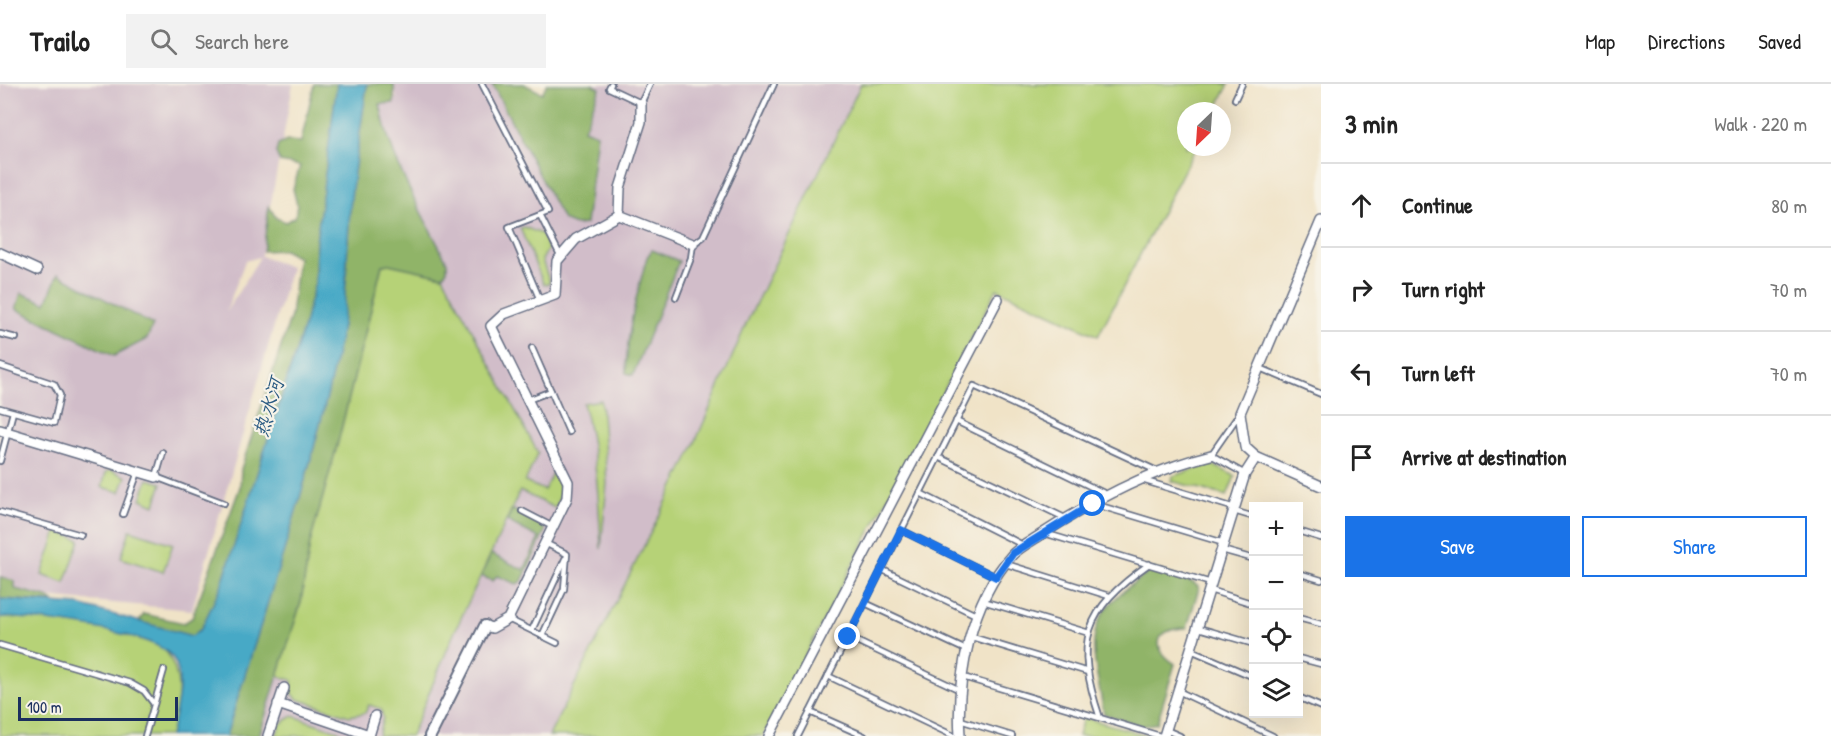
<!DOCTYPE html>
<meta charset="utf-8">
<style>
body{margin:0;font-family:"Patrick Hand","LXGW WenKai TC",sans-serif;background:#f2f2f2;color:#222}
.controls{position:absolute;right:18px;bottom:18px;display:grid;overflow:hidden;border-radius:0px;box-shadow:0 6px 24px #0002}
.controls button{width:54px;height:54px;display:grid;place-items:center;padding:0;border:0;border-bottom:2px solid #e0e0e0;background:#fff;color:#222;font:30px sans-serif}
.compass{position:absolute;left:1177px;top:18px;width:54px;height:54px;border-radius:50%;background:#fff;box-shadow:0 6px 24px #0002;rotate:205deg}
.scale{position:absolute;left:18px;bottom:15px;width:160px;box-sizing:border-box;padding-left:6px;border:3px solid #1b2f5e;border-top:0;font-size:16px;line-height:21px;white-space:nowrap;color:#1b2f5e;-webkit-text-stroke:4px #f7f3e8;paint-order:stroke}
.stop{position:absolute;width:18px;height:18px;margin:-14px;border:4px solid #1a73e8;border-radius:50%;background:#fff}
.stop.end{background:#1a73e8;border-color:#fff;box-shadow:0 2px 6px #0008}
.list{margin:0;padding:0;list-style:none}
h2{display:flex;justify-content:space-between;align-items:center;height:78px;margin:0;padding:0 24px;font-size:26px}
h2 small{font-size:20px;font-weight:400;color:#767676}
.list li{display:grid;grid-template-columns:39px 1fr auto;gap:18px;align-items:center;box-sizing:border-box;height:84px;padding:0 24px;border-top:2px solid #e0e0e0}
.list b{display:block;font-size:22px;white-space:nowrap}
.list em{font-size:20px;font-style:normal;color:#767676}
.actions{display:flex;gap:12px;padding:18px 24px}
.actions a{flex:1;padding:14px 0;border:2px solid #1a73e8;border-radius:0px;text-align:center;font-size:21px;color:#1a73e8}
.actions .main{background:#1a73e8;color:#fff}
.icon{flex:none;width:33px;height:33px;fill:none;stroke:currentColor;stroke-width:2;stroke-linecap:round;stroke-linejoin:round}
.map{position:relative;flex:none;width:1321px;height:652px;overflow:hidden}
header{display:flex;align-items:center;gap:36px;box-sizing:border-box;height:84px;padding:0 30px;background:#fff;border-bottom:2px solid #e0e0e0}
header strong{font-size:28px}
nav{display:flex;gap:33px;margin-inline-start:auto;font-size:21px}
.search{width:420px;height:54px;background:#f2f2f2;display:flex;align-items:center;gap:15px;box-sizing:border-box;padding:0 21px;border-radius:0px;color:#767676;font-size:22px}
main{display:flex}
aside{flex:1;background:#fff}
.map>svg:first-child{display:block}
.industrial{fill:#d1bdc9;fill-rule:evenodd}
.green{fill:#b6d277;stroke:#68806a;stroke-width:1.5}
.forest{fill:#90b468;stroke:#567263;stroke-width:1.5}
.water{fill:#47a9c6;stroke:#316c92;stroke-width:1.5}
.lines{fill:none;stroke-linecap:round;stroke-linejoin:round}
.service-casing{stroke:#666e83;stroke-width:8}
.minor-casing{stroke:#666e83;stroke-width:12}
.tertiary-casing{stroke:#666e83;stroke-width:14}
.service{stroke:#fff;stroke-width:4.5}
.minor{stroke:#fff;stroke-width:9}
.tertiary{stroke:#fff;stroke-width:10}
.route{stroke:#1a73e8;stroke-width:8}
.labels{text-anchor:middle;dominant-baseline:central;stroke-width:4.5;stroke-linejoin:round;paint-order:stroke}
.water-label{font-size:20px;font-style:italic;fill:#2a5a82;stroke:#f7f3e8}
</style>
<header>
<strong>Trailo</strong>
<div class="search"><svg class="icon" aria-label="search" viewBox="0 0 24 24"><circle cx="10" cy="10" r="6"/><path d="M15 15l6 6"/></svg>Search here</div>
<nav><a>Map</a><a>Directions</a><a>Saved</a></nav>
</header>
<main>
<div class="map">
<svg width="1321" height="652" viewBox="0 0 1321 652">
<rect width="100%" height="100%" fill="#f7f3e8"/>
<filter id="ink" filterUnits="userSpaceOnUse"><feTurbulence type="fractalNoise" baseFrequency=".0167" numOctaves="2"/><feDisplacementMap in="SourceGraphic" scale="12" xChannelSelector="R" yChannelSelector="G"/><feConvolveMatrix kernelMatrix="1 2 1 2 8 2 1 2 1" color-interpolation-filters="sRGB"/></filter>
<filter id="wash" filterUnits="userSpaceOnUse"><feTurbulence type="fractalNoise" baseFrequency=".008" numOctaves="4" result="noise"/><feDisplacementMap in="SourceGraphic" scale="24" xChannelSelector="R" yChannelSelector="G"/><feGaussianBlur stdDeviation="1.35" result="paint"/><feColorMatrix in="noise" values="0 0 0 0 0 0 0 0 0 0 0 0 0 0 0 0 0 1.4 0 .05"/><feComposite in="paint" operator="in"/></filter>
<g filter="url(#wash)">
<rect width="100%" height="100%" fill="#f0e3c7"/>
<g class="industrial">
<path d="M 0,0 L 293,0 L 261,172 L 291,183 L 192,526 L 0,509 ZM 260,173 L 226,228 L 245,177 Z"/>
<path d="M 394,0 L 524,0 L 542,9 L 562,0 L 861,0 L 747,238 L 691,368 L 549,652 L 259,652 L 278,592 L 417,638 L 455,547 L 537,369 L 443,192 L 447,178 L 396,77 L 379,19 L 396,14 Z"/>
</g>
<g class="green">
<path d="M 861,0 L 1229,0 L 1215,27 L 1186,27 L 1186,63 L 1196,63 L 1098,252 L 997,205 L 763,652 L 549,652 L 691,368 L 747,238 Z"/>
<path d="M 524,143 L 542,150 L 548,165 L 542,176 L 550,199 L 544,201 L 520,144 Z"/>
<path d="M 389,180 L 443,192 L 538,369 L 525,398 L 544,406 L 553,388 C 561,401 563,410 555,424 L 520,407 L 455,547 L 411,652 L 378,652 L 383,634 L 381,625 L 369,621 L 365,629 L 349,632 L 297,615 L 291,608 L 292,596 L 278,592 L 301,518 L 310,459 L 338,358 L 382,181 Z"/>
<path d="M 601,316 L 607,399 L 601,465 C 599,415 596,367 583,319 Z"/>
<path d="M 1211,380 L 1235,392 L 1227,412 L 1171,397 L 1173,392 Z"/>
<path d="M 111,386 L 126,393 L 120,408 L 102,403 L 106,388 Z"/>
<path d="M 148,395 L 162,399 L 155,421 L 141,415 Z"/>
<path d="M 130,446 L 173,460 L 163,488 L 121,474 Z"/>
<path d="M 57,447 L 80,456 L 65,499 L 42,491 Z"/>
<path d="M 0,533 C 54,534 113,544 164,564 C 185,594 179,618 170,652 L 0,652 Z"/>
<path d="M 293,632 L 350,651 L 350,652 L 276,652 L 280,640 Z"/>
<path d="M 1086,634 L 1146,651 L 1147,652 L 1078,652 L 1082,637 Z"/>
</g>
<g class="forest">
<path d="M 314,0 L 337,0 L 316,159 L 315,199 L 303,245 L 221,503 L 201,545 L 192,552 L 139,538 L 144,530 L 184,539 L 192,534 L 240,403 L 241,385 L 291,232 L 298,173 L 284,166 L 263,167 L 269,122 L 276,134 L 286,138 L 295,133 L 297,120 L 293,105 L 300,82 L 280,78 L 276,69 L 278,61 L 287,57 L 301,58 Z"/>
<path d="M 367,0 L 394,0 L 394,19 L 380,20 C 390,77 421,127 447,178 L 447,186 L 443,192 L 389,180 L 382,181 L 338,358 L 310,459 L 301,518 L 259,652 L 226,652 C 266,520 313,389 340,253 C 347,215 346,179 349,140 C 351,94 361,46 367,0 Z"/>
<path d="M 492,0 L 524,0 L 542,9 L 547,0 L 592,0 L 600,4 L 584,45 L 597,50 L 586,140 L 575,141 L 563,136 Z"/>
<path d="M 652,166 L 679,177 L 633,291 L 626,289 C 627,248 636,212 647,173 Z"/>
<path d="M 58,190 L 153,241 L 147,255 L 114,272 L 16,225 L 21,209 L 46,219 Z"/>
<path d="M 512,425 L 543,442 L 545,447 L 522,497 L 517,500 L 497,492 L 493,497 L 481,492 L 491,470 L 524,486 L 539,454 L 507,437 Z"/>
<path d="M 1154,485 L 1194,499 L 1199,504 L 1187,544 C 1156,544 1149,563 1175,580 L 1157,639 L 1143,642 L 1104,630 C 1090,551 1079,534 1154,485 Z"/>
<path d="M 0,493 L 15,497 L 15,505 L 47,513 L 53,518 L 0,515 Z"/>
</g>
<path class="water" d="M 337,0 L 367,0 C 361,46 351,94 349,140 C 346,179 347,215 340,253 C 313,389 266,520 226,652 L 170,652 C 175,630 186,595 173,574 C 157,547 33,534 0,533 L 0,515 L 79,521 L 192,552 L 201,545 L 221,503 L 303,245 L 315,199 L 316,159 Z"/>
</g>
<g filter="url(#ink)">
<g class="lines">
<g class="service-casing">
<g id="service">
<path d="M 482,0 L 548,128 L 509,143 L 540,216"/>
<path d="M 611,0 L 609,4 L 641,19 L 650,0"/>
<path d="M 1235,15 L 1242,0"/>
<path d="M 540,131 L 561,173"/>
<path d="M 676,213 L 691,174 L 693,160 L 703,153 L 774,0"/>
<path d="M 0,250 L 16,254"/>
<path d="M 532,264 L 569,348"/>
<path d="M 0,282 L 54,300 L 60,311 L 54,339 L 0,324"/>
<path d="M 1260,284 L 1321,310"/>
<path d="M 528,316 L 551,307"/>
<path d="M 1240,329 L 1211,371 L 1245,390"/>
<path d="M 956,337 L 1108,411"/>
<path d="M 163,369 L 156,393 L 224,419"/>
<path d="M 938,373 L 1065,434"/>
<path d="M 0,377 L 13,328"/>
<path d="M 1142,396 L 1235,424"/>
<path d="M 920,409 L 1025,462"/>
<path d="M 1094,420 L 1224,459"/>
<path d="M 522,427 L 553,443"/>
<path d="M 1234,427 L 1254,433"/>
<path d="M 0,428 L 81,451"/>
<path d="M 123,430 L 138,388"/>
<path d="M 901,446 L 996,493"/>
<path d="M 1298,447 L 1321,454"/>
<path d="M 1044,449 L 1211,499"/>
<path d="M 1222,466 L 1254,475"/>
<path d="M 1006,480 L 1109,512"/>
<path d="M 881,485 L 978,532"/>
<path d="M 1298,489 L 1321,496"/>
<path d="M 1210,506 L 1254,520"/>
<path d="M 983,517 L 1089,549"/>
<path d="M 865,519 L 966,566"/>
<path d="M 1298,534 L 1321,540"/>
<path d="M 508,535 L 557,559"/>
<path d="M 1199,544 L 1254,560"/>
<path d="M 532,546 L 565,475"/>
<path d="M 542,552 L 564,505 L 567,470 L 545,459"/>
<path d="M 848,553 L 962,607"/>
<path d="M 972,553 L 1088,588"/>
<path d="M 0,561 L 130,599 L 144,607 L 154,620"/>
<path d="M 1191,566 L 1254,593"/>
<path d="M 1298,574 L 1321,580"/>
<path d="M 828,592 L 954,652"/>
<path d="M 963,593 L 1160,652"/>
<path d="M 1178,607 L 1273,652"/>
<path d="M 1298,613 L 1321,623"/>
<path d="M 810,628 L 864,652"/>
<path d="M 1100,634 C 1074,557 1083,527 1149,480"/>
<path d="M 960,636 L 1012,652"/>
<path d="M 1166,646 L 1180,652"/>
<path d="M 145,652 L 164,586"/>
<path d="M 798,652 L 974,302 L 1157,387"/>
</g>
</g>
<g class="minor-casing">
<g id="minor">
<path d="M 641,19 L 641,38 L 620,104 L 619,131 L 693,160"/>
<path d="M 1321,137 L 1240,329 L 1245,363 L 1256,373 L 1321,402"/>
<path d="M 0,169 L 37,186"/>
<path d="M 0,346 L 156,393"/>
<path d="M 485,542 L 492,544 L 508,535 L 567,414 L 568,398 L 491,242 L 504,230 L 555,211 L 557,177 L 576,155 L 619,131"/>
<path d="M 278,620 L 369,651"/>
<path d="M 268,652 L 284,604"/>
<path d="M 369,652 L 375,632"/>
<path d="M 769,652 L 998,215"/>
<path d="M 960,652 C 956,592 971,517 1012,471 C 1019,463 1032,457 1042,450 C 1094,416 1150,386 1211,371"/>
<path d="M 1164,652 L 1245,390 L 1256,373"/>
</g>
</g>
<g class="tertiary-casing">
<path id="tertiary" d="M 430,652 L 485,542"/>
</g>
<use href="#service" class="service"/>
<use href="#minor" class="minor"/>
<use href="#tertiary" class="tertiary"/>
</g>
</g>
<g class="lines" filter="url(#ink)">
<path class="route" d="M 848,553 L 901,446 L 996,493 L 1013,469 L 1093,420"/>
</g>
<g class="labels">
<g class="water-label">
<text transform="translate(268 323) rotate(-73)">热水河</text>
</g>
</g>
</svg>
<div class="controls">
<button>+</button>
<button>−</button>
<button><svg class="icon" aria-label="locate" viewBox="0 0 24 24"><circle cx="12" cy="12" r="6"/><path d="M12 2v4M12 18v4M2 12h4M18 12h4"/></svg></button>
<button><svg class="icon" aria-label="layers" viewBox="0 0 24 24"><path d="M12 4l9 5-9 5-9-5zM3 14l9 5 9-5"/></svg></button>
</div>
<svg class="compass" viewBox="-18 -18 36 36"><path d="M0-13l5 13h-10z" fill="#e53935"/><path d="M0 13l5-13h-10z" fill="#767676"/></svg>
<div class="scale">100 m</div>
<div class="stop" style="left:1093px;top:420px"></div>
<div class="stop end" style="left:848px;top:553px"></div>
</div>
<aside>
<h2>3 min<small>Walk · 220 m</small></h2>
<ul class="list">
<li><svg class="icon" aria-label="ahead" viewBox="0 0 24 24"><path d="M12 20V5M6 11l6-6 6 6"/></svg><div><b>Continue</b></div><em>80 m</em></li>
<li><svg class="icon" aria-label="right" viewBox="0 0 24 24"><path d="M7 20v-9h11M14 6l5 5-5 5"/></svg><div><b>Turn right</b></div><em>70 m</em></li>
<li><svg class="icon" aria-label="left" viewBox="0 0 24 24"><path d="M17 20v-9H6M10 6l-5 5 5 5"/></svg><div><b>Turn left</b></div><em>70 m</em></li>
<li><svg class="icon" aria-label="arrive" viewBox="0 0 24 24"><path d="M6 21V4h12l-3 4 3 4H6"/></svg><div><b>Arrive at destination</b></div></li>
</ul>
<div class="actions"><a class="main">Save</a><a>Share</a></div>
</aside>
</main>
